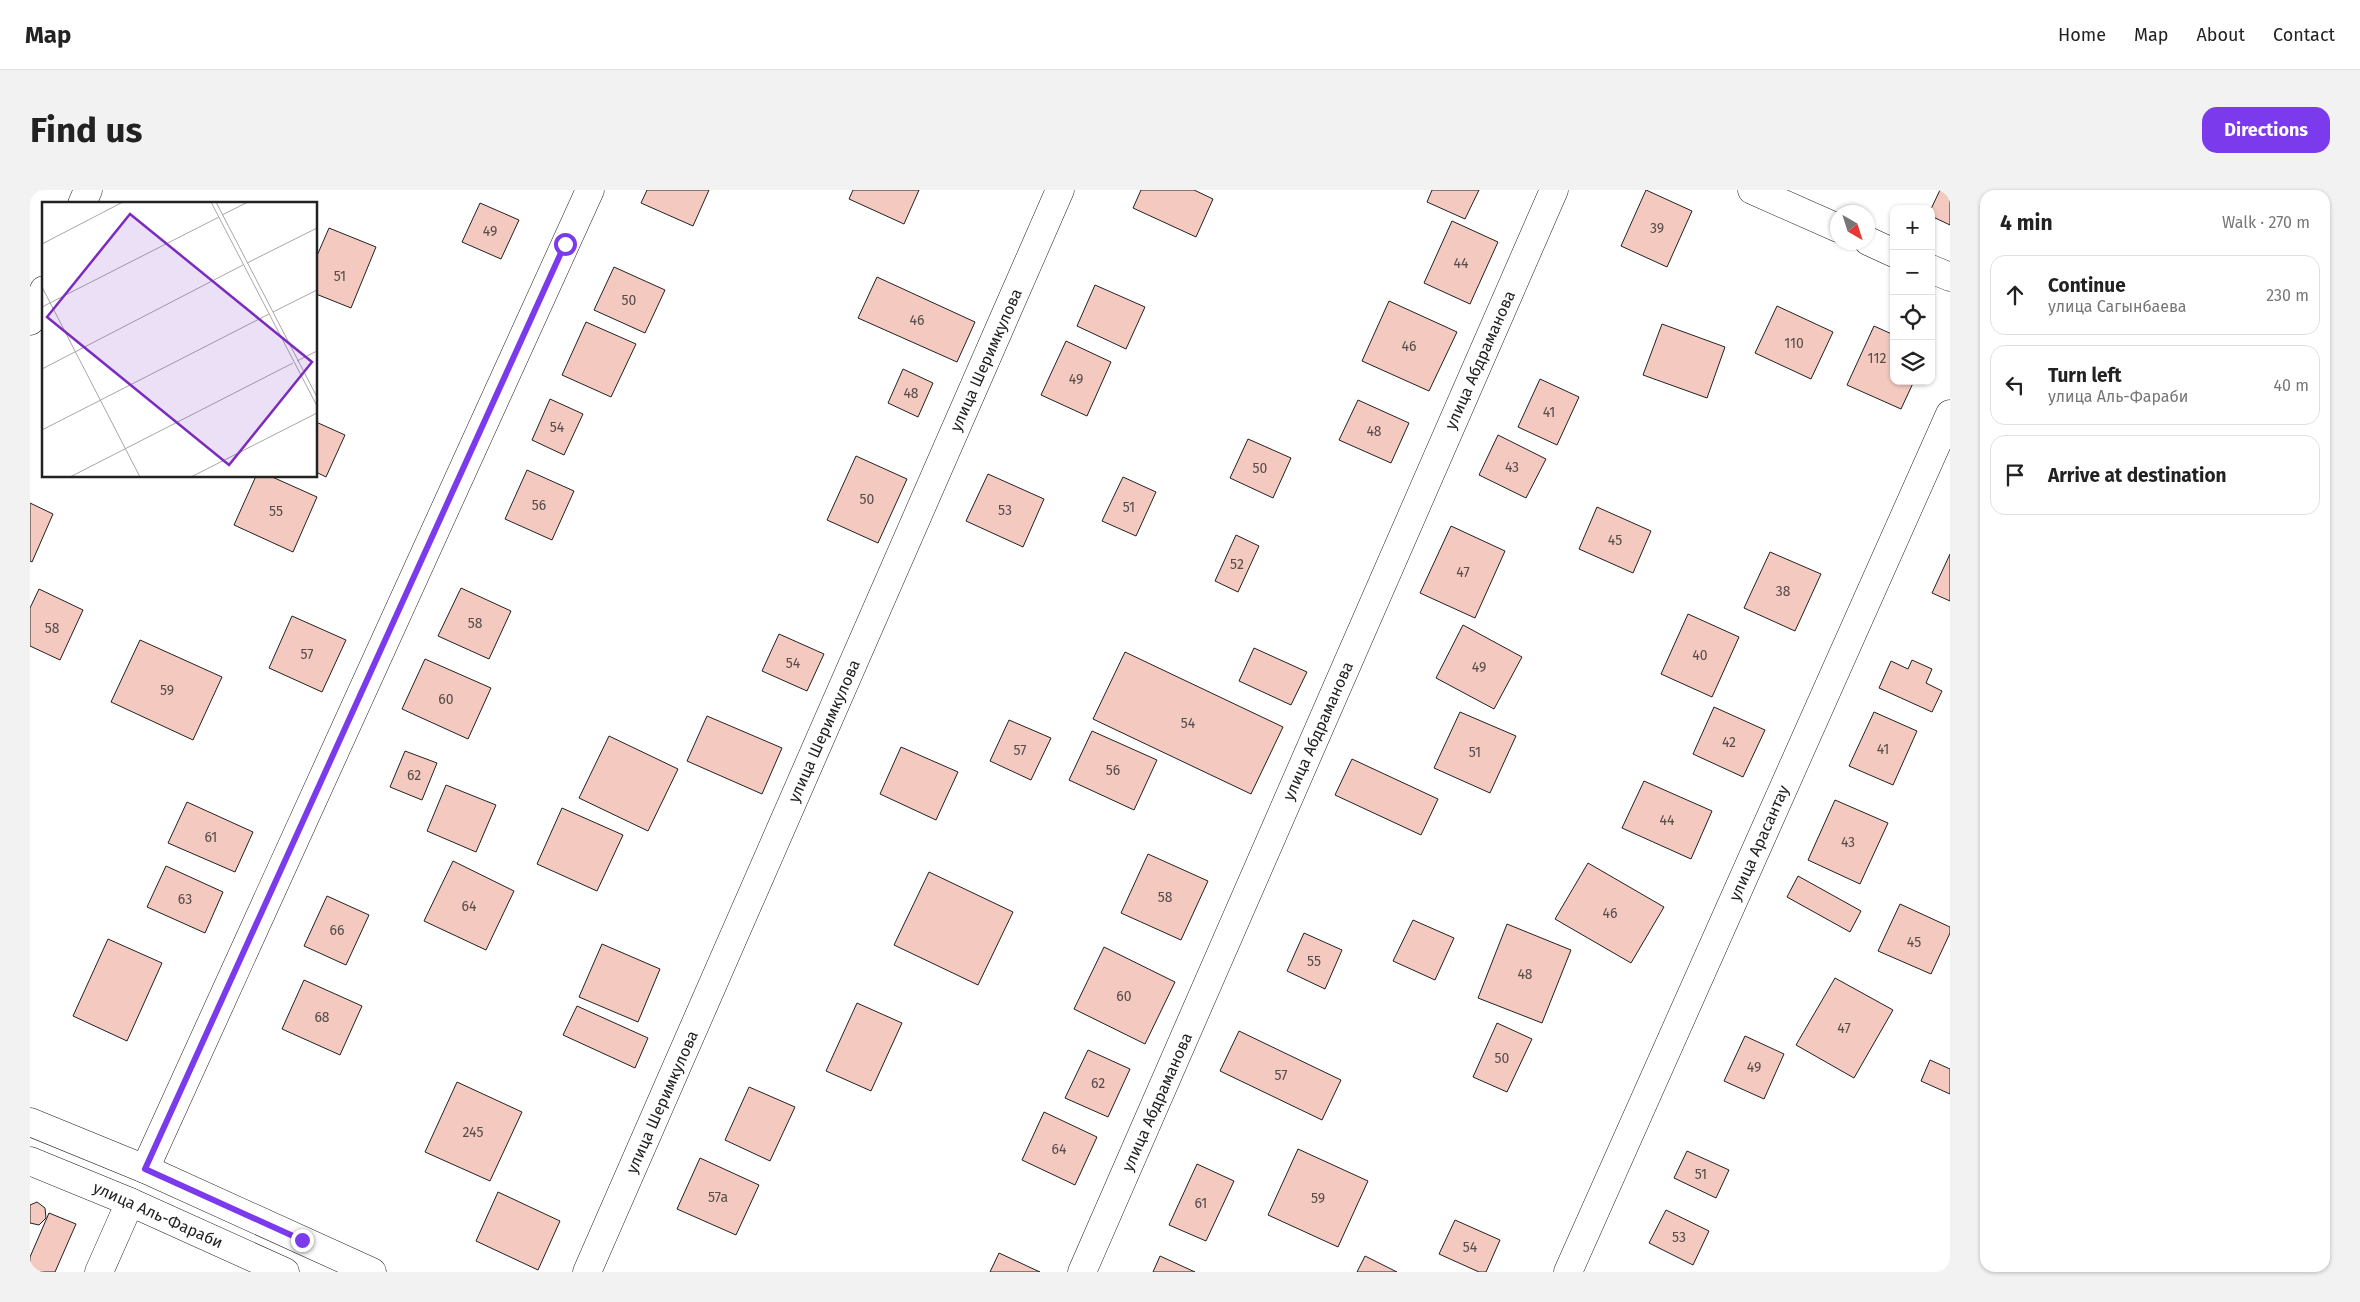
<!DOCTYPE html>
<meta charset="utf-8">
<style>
body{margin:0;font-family:"Fira Sans",sans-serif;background:#f2f2f2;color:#222}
.controls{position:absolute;right:15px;top:15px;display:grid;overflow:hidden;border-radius:10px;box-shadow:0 1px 4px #0004}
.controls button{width:45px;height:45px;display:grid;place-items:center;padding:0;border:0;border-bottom:1px solid #e0e0e0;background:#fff;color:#222;font:25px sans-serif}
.compass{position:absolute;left:1800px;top:15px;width:45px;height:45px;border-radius:50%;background:#fff;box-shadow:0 1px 4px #0004;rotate:141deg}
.stop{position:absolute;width:15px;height:15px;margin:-11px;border:4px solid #7c3aed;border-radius:50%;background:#fff}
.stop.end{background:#7c3aed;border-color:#fff;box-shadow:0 1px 5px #0008}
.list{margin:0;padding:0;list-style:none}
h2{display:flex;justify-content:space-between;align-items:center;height:65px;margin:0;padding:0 20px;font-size:21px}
h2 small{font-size:16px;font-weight:400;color:#767676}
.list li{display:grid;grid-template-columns:32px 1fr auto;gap:15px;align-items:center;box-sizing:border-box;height:80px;margin:0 10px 10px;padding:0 10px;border:1px solid #e0e0e0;border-radius:15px}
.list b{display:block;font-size:19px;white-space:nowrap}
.list p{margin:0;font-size:16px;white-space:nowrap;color:#767676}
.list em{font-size:16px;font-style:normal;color:#767676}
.icon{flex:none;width:28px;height:28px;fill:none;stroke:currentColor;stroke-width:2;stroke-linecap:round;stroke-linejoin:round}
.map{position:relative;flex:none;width:1920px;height:1082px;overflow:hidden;border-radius:15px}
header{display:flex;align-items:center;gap:30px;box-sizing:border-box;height:70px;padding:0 25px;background:#fff;border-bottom:1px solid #e0e0e0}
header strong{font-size:24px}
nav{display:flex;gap:28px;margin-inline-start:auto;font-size:18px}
.intro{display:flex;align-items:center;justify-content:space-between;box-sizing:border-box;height:120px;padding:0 30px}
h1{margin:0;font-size:35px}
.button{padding:12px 22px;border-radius:15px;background:#7c3aed;color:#fff;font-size:18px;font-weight:700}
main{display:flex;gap:30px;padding:0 30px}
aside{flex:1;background:#fff;border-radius:15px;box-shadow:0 1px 4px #0004}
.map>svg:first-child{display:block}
.building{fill:#f3c9c0;stroke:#222}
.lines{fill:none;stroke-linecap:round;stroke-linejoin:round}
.minor-casing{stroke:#222;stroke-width:29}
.major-casing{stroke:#222;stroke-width:29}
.minor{stroke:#fff;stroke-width:28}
.major{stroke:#fff;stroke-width:28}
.route{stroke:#7c3aed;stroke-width:6}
.labels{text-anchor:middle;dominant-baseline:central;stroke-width:4;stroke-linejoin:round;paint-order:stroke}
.number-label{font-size:14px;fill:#564c4a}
.street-label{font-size:16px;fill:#222;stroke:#fff}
.inset-road{fill:none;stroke:#a7a7a7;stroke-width:1}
.view{fill:#7b2cbf;fill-opacity:0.15;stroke:#7b2cbf;stroke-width:2.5}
.inset-edge{fill:none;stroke:#222;stroke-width:2.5}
</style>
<header>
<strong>Map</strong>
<nav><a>Home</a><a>Map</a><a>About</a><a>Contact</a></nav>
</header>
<div class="intro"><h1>Find us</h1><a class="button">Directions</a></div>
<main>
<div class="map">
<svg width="1920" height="1082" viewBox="0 0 1920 1082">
<rect width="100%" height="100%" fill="#fff"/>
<g class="building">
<path d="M 617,0 L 679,0 L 663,36 L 611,13 Z"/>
<path d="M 823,0 L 889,0 L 874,34 L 819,9 Z"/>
<path d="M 1111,0 L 1164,0 L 1183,9 L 1166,47 L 1103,18 Z"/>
<path d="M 1402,0 L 1449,0 L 1435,29 L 1397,12 Z"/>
<path d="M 1616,0 L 1662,21 L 1637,77 L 1591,56 Z"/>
<path d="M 1910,0 L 1920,0 L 1920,35 L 1901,26 L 1901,19 Z"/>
<path d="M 450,13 L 489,30 L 471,69 L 432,52 Z"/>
<path d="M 1422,31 L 1468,52 L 1440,114 L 1394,93 Z"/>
<path d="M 299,38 L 346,57 L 321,118 L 286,104 L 286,68 Z"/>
<path d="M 584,77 L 635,100 L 615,143 L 564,120 Z"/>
<path d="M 847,87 L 945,132 L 927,172 L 828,128 Z"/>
<path d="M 1065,95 L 1115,117 L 1096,159 L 1047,136 Z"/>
<path d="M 1359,111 L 1427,142 L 1399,201 L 1332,171 Z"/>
<path d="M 1747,116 L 1803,142 L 1781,189 L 1725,163 Z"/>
<path d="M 556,132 L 606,154 L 581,207 L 532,185 Z"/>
<path d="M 1632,134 L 1695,157 L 1677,208 L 1613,185 Z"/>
<path d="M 1844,136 L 1864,145 L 1864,191 L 1884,191 L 1871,219 L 1817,195 Z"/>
<path d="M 1036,151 L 1081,172 L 1057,226 L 1011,205 Z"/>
<path d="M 873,179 L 903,193 L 888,227 L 858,213 Z"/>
<path d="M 1510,189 L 1549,207 L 1527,255 L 1488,237 Z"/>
<path d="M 520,209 L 553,224 L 534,265 L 502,250 Z"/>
<path d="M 1328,210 L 1379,233 L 1361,273 L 1309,250 Z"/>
<path d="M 286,232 L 315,245 L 296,287 L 286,282 Z"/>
<path d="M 1468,245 L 1516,269 L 1496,308 L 1449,285 Z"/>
<path d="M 1218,249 L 1261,268 L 1243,308 L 1200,288 Z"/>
<path d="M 826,266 L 877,289 L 848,353 L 797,330 Z"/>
<path d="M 497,280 L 544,301 L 522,350 L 475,329 Z"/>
<path d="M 958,284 L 1014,309 L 993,357 L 936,331 Z"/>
<path d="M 226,286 L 240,286 L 287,307 L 263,362 L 204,335 Z"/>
<path d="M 1093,287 L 1126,302 L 1106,346 L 1072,331 Z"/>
<path d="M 0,313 L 23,324 L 2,372 L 0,371 Z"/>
<path d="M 1567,317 L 1621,341 L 1603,383 L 1549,359 Z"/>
<path d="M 1421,336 L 1475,361 L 1445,428 L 1390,403 Z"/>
<path d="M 1206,345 L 1229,356 L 1208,402 L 1185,391 Z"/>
<path d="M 1740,362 L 1791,384 L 1765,441 L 1714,418 Z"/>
<path d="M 1920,364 L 1920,411 L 1902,403 Z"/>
<path d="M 431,398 L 481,421 L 459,469 L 408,446 Z"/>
<path d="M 9,399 L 53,420 L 30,470 L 0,456 L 0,418 Z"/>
<path d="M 1658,424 L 1709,447 L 1682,507 L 1631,484 Z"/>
<path d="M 262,426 L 316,450 L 292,502 L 239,478 Z"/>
<path d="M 1433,435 L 1492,467 L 1464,519 L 1406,488 Z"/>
<path d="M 749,444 L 794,464 L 777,501 L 732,481 Z"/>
<path d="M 110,450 L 192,487 L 163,550 L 81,512 Z"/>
<path d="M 1224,458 L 1277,482 L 1261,515 L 1209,491 Z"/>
<path d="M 1095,462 L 1253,537 L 1221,604 L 1063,529 Z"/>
<path d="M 395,469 L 461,498 L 438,549 L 372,519 Z"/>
<path d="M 1882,470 L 1902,479 L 1896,493 L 1912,501 L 1902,522 L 1849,498 L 1861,471 L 1878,479 Z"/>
<path d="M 1684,517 L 1735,540 L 1713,587 L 1663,564 Z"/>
<path d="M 1430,522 L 1486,546 L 1460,603 L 1404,578 Z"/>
<path d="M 1844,522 L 1887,541 L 1863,595 L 1819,576 Z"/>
<path d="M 677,526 L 752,558 L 732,604 L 657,571 Z"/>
<path d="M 979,530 L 1021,548 L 1001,590 L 960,571 Z"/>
<path d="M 1062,541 L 1127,570 L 1104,620 L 1039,590 Z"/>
<path d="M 579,546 L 648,579 L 618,641 L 549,608 Z"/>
<path d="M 871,557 L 928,582 L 906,630 L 850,604 Z"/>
<path d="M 375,561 L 407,573 L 392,610 L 360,597 Z"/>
<path d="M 1322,569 L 1408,609 L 1391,645 L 1305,605 Z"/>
<path d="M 1614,591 L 1682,621 L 1661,669 L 1592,638 Z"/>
<path d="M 416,595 L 466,615 L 446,662 L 397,641 Z"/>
<path d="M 1805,610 L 1858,633 L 1830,694 L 1778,670 Z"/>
<path d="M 157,612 L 223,642 L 205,682 L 138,653 Z"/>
<path d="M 532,618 L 593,645 L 567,701 L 507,674 Z"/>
<path d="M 1118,664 L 1178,691 L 1151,750 L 1091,723 Z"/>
<path d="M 423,671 L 484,701 L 456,760 L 394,731 Z"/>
<path d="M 1558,673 L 1634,717 L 1601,773 L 1525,729 Z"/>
<path d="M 136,676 L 193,702 L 175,743 L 117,717 Z"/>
<path d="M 899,682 L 983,722 L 948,795 L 864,755 Z"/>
<path d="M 1768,686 L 1831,721 L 1820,742 L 1757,707 Z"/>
<path d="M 297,706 L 339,725 L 316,775 L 274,756 Z"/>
<path d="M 1870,714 L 1920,737 L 1920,743 L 1901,784 L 1848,761 Z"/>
<path d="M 1383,730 L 1424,748 L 1405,790 L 1363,771 Z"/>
<path d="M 1477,734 L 1541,760 L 1512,833 L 1448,808 Z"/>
<path d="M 1274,743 L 1312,760 L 1295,799 L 1257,781 Z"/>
<path d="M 78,749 L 132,773 L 97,851 L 43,826 Z"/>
<path d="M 572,754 L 630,779 L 608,832 L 549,807 Z"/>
<path d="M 1074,757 L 1145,792 L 1115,854 L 1044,819 Z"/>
<path d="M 1805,788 L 1863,820 L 1824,888 L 1766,855 Z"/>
<path d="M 274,790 L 332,816 L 310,865 L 252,839 Z"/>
<path d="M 827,813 L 872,833 L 841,901 L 796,881 Z"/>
<path d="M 547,816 L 618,848 L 605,878 L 533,845 Z"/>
<path d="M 1467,833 L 1502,849 L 1477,902 L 1443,887 Z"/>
<path d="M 1209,841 L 1311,890 L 1292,930 L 1190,881 Z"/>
<path d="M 1715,846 L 1754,864 L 1734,909 L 1694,891 Z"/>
<path d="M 1058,860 L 1100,879 L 1078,927 L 1035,908 Z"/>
<path d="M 1900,870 L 1920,879 L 1920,904 L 1891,891 Z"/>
<path d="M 427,892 L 492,922 L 460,991 L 395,962 Z"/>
<path d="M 719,897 L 765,917 L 740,971 L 695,950 Z"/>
<path d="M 1014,922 L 1067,947 L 1045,995 L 992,970 Z"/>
<path d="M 1268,959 L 1338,991 L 1308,1057 L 1238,1025 Z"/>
<path d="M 1657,961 L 1699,980 L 1686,1008 L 1644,988 Z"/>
<path d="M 670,968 L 729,995 L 706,1045 L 647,1019 Z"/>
<path d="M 1167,974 L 1204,991 L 1176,1051 L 1139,1035 Z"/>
<path d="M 468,1002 L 530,1031 L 508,1080 L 446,1051 Z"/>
<path d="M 7,1012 L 15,1018 L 16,1028 L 9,1035 L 0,1033 L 0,1015 Z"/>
<path d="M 1636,1020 L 1679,1041 L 1663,1075 L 1619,1053 Z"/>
<path d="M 19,1023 L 46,1034 L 25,1082 L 0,1082 L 0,1067 Z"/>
<path d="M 1425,1030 L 1470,1050 L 1456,1082 L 1449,1082 L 1409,1064 Z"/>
<path d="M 969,1063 L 1010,1082 L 960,1082 Z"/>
<path d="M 1130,1066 L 1165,1082 L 1123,1082 Z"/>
<path d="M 1335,1066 L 1367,1082 L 1327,1082 Z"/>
</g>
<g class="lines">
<g class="minor-casing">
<g id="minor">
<path d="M 1722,0 L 1808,38"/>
<path d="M 52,14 L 58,0"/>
<path d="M 1838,51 L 1864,63"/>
<path d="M 1901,79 L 1920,87"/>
<path d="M 0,131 L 14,100"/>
<path d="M 115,979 L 560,0"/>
<path d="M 69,1082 L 100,1012"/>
<path d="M 557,1082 L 1030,0"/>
<path d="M 1052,1082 L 1524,0"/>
<path d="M 1538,1082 L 1920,224"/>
</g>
</g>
<g class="major-casing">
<g id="major">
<path d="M 0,932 L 115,979 L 342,1082"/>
<path d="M 0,971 L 100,1012 L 255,1082"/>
</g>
</g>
<use href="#minor" class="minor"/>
<use href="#major" class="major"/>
</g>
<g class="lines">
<path class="route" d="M 272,1050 L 115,979 L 535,54"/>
</g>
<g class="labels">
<g class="number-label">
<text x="1627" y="38">39</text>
<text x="460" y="41">49</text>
<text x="1431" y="73">44</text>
<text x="310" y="86">51</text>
<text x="599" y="110">50</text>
<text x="887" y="130">46</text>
<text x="1764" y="153">110</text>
<text x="1379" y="156">46</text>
<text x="1847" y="168">112</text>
<text x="1046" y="189">49</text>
<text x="881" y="203">48</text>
<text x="1519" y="222">41</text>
<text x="527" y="237">54</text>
<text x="1344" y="241">48</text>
<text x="1482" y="277">43</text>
<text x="1230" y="278">50</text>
<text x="837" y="309">50</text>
<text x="509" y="315">56</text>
<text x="1099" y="317">51</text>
<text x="975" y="320">53</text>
<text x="246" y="321">55</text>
<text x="1585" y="350">45</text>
<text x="1207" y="374">52</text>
<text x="1433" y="382">47</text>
<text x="1753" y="401">38</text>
<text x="445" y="433">58</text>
<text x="22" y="438">58</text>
<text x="277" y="464">57</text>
<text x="1670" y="465">40</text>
<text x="763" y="473">54</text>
<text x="1449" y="477">49</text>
<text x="137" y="500">59</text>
<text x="416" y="509">60</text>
<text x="1158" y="533">54</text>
<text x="1699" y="552">42</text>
<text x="1853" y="559">41</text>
<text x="990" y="560">57</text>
<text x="1445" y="562">51</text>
<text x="1083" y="580">56</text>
<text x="384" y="585">62</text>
<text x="1637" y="630">44</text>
<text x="181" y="647">61</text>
<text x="1818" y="652">43</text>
<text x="1135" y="707">58</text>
<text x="155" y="709">63</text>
<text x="439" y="716">64</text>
<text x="1580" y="723">46</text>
<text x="307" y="740">66</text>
<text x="1884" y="752">45</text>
<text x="1284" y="771">55</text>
<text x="1495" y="784">48</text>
<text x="1094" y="806">60</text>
<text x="292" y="827">68</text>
<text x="1814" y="838">47</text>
<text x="1472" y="868">50</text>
<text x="1724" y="877">49</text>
<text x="1251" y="885">57</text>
<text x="1068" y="893">62</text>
<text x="443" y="942">245</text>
<text x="1029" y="959">64</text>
<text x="1671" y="984">51</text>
<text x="688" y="1007">57а</text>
<text x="1288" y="1008">59</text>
<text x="1171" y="1013">61</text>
<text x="1649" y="1047">53</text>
<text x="1440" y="1057">54</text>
</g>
<g class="street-label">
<text transform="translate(956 170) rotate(-66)">улица Шеримкулова</text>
<text transform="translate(1450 170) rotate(-66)">улица Абдраманова</text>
<text transform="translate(794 541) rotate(-66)">улица Шеримкулова</text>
<text transform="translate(1288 541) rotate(-66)">улица Абдраманова</text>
<text transform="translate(1729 653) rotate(-66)">улица Арасантау</text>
<text transform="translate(632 912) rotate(-66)">улица Шеримкулова</text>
<text transform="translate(1127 912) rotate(-66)">улица Абдраманова</text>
<text transform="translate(128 1025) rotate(24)">улица Аль-Фараби</text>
</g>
</g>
<g transform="translate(12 12)">
<rect width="275" height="275" fill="#fff"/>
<path class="inset-road" d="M 169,0 L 275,204M 174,0 L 275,195M 180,13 L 206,0M 0,42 L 81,0M 205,61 L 275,26M 0,85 L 98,275M 0,105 L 177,15M 231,110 L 275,88M 255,159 L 275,149M 0,167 L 201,63M 0,228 L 227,112M 28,275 L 251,161M 149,275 L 275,211"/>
<path class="view" d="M 88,12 L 270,160 L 187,263 L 5,115 Z"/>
<rect width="275" height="275" class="inset-edge"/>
</g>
</svg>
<div class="controls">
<button>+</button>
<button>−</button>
<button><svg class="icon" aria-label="locate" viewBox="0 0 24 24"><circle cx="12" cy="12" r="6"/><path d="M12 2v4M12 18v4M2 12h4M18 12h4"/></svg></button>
<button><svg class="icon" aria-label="layers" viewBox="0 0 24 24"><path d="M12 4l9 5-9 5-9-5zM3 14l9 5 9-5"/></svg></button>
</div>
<svg class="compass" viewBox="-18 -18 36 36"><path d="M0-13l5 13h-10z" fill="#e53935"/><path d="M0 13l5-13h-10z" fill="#767676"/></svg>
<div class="stop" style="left:535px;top:54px"></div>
<div class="stop end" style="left:272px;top:1050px"></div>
</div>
<aside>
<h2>4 min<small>Walk · 270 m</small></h2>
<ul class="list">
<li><svg class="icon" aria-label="ahead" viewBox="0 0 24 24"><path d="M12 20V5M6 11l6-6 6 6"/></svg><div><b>Continue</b><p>улица Сагынбаева</p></div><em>230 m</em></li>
<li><svg class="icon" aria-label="left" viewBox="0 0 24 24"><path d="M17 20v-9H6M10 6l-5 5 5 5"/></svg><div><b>Turn left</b><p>улица Аль-Фараби</p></div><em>40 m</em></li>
<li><svg class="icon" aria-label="arrive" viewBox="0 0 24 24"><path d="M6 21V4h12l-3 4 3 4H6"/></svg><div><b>Arrive at destination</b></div></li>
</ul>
</aside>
</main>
